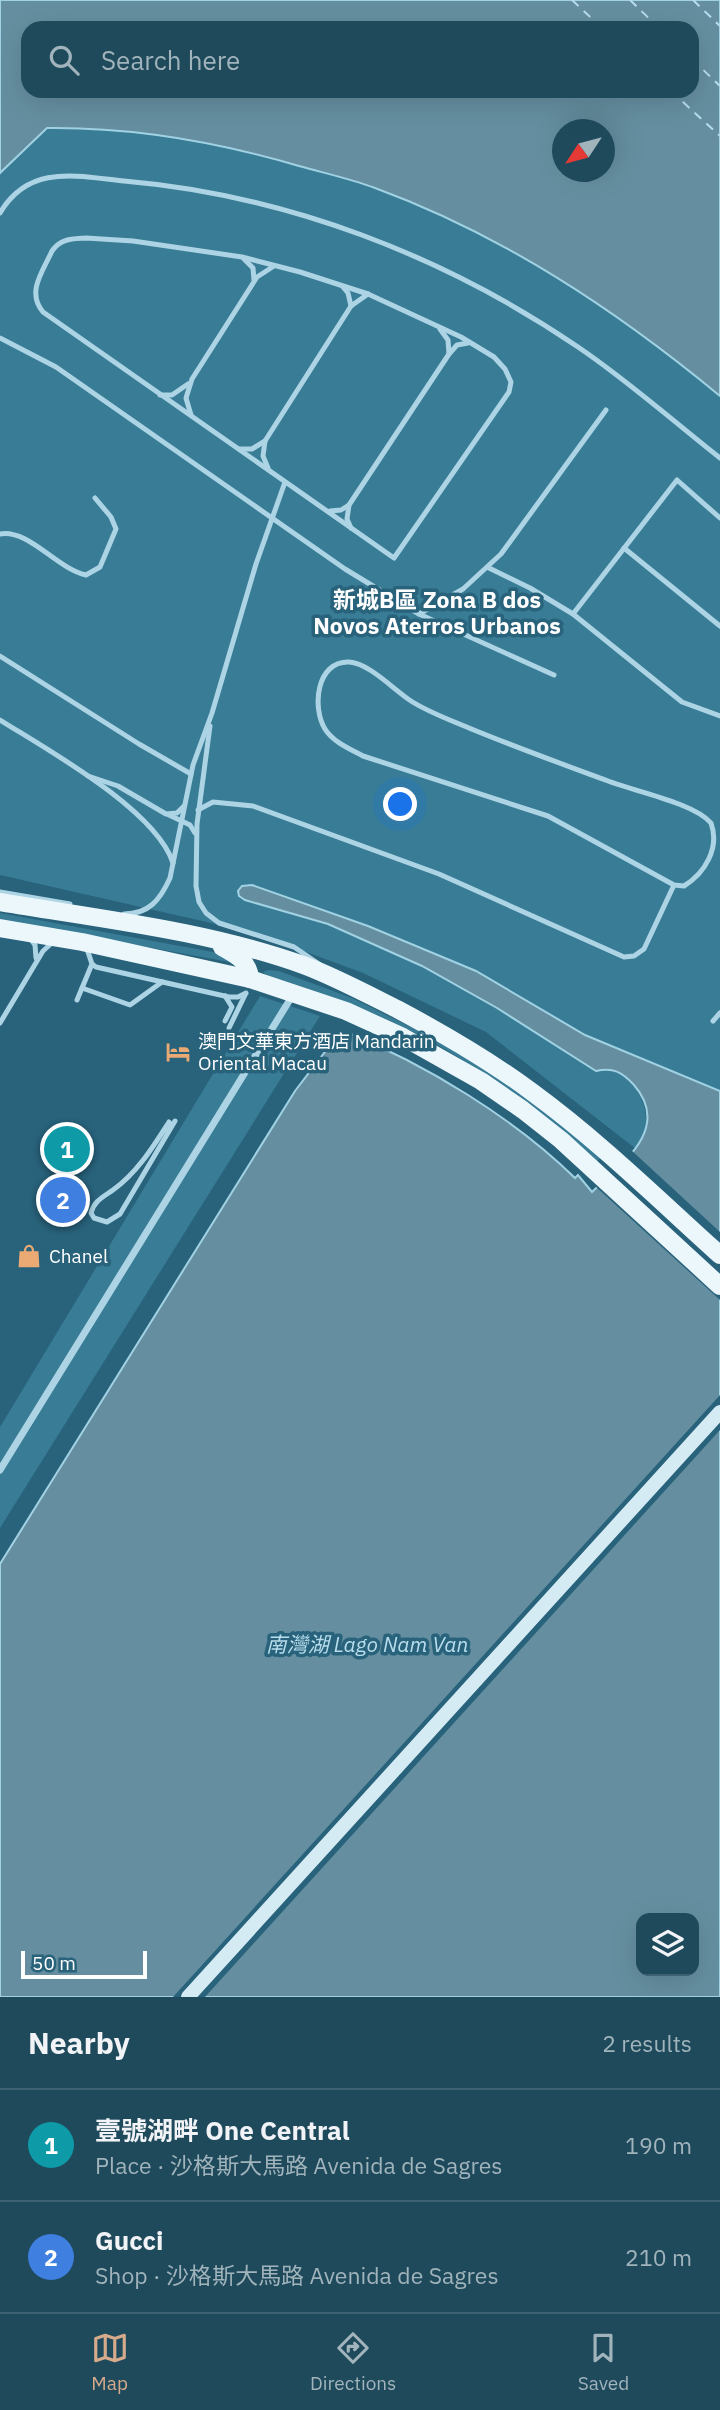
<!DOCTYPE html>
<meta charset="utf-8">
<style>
body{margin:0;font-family:"IBM Plex Sans","Noto Sans SC",sans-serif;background:#265162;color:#f1f3f6}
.controls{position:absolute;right:21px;bottom:21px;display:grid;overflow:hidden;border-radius:14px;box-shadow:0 7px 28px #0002}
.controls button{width:63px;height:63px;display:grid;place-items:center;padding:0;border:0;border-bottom:2px solid #3c6272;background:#1e4a5c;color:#f1f3f6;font:35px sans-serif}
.compass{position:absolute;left:552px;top:119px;width:63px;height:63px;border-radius:50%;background:#1e4a5c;box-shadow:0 7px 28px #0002;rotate:234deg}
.scale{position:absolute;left:21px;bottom:18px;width:126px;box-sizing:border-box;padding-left:7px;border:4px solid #fff;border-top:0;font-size:19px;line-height:24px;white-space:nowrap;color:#fff;-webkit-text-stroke:5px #28627b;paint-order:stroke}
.you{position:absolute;left:401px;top:805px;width:24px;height:24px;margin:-18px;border:5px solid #fff;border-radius:50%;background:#1a73e8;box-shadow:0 0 0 10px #1a73e833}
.badge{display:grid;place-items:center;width:46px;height:46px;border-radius:50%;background:#d6ab8b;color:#fff;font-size:23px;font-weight:700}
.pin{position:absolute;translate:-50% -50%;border:4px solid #fff;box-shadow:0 2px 7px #0006}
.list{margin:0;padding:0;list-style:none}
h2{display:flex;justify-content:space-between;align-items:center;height:91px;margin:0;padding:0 28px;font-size:30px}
h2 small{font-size:23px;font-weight:400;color:#a1b3bb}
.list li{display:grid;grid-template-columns:46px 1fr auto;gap:21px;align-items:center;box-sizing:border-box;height:112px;padding:0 28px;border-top:2px solid #3c6272}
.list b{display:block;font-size:26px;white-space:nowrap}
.list p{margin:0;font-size:23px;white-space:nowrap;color:#a1b3bb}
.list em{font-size:23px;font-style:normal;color:#a1b3bb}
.icon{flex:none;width:38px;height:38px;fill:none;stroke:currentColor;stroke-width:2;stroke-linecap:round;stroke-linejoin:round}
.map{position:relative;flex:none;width:720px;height:1997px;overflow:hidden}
.search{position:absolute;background:#1e4a5c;box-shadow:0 7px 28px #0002;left:21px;right:21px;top:21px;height:77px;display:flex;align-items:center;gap:18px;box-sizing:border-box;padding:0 24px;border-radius:21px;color:#a1b3bb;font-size:26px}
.sheet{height:315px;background:#1e4a5c}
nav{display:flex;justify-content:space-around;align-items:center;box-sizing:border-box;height:98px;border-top:2px solid #3c6272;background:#1e4a5c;font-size:19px;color:#a1b3bb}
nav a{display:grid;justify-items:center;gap:4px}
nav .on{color:#d6ab8b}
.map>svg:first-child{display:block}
.green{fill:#397c96;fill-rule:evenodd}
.water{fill:#658fa0;stroke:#a1d2e4;stroke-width:2;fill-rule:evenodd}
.pier{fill:#28627b}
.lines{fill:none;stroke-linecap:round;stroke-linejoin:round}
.ferry{stroke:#b8ddec;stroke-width:2;stroke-dasharray:9 7;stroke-linecap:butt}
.lane{stroke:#add4e4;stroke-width:5}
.street{stroke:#add4e4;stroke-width:7}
.secondary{stroke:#d5ebf4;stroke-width:14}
.primary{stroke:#ecf7fc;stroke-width:18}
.labels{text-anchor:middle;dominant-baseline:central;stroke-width:7;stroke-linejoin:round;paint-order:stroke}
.poi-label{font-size:19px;fill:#fff;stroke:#28627b;text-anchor:start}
.water-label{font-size:21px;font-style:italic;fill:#b8ddec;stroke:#28627b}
.quarter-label{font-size:23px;font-weight:bold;fill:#fff;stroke:#28627b}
</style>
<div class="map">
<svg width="720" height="1997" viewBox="0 0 720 1997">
<rect width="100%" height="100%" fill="#28627b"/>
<g class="green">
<path d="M 47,128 C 235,126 443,197 597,302 C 640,331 680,363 720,396 L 720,1091 L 633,1055 L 626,1077 C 646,1098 654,1124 636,1149 L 486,1032 L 363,973 L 255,933 L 0,875 L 0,132 ZM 245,900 L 345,918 L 368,926 L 597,1071 L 497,1008 L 422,966 L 328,924 Z"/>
<path d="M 0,913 L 224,954 L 230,958 L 229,962 L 0,920 Z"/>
<path d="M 268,970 L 279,971 L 352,998 L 449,1046 L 543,1108 L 601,1157 L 597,1162 C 556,1131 516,1097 474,1068 C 411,1024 338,998 266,975 L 263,972 Z"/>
<path d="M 260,996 L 320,1016 L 0,1528 L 0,1427 Z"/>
</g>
<g class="water">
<path d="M 0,0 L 720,0 L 720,396 C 616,310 503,235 375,188 C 351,179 324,173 299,166 C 218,142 131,127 47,128 L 0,173 ZM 692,28 L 692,91 L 28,91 L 28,28 ZM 562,130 L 604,130 L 604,172 L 562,172 Z"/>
<path d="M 252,885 L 368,926 L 476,971 L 585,1035 L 720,1091 L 720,1997 L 0,1997 L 0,1564 L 295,1091 L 337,1036 L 346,1032 C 425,1064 514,1118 575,1178 L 578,1175 L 592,1192 C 621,1164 672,1129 634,1085 C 622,1072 613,1067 596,1071 L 497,1008 L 422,966 L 328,924 L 245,900 L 239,896 L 238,891 L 242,886 ZM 641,1918 L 694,1918 L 694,1971 L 641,1971 Z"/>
</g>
<g class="pier">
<path d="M 631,1150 L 720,1232 L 720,1300 L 595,1186 Z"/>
<path d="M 720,1395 L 720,1430 L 205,1997 L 173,1997 Z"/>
</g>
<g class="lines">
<g class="ferry">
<path d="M 572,0 L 602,28"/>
<path d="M 630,0 L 659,28"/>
<path d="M 693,0 L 720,26"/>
<path d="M 692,59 L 720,86"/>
<path d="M 671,91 L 720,136"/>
</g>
<g class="lane">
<path d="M 0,213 C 29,164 76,176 124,181 C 286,195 443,255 578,347 C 627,380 673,421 720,458"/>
<path d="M 86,238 L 133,241 L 242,257 L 300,272 L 368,294 L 461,337 L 494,357 L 505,369 L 511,382 L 509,392 L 394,558 L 43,312 C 26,292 43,271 52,251 C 61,238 73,239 86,238 Z"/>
<path d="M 244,259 L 253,268 L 254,280"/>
<path d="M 343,287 L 348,293 L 351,306"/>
<path d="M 440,329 L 448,340 L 449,354"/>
<path d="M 0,338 L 56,367 L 345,569 L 419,614 L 554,675"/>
<path d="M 160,395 L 172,395 L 188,384"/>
<path d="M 191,415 L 186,398 L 192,379 L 257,277 L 274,266"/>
<path d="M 239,449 L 252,449 L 265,441"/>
<path d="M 268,468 L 263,456 L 265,441 L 351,306 L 368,294"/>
<path d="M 330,511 L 341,510 L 349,505"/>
<path d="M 351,528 L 347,519 L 349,505 L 449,354 L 457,345 L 468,343"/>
<path d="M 0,534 C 29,529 57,569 86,575 L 100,567 L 116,529 L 111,517 L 95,498"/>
<path d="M 624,548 L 720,626"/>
<path d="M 489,568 L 530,588 L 573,614 L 682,702 L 720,716"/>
<path d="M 419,614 L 463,589 L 501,554 L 606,410"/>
<path d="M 573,614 L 677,480 L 720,518"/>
<path d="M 0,656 L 139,744 L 191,774"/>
<path d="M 0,720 C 48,750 156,810 173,863"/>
<path d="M 210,726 L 197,824 L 196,886 L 199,902 L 206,913 L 219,923 L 294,947 L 319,964"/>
<path d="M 88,776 L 118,786 L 166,814 L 177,813 L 184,806"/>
<path d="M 198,810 L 213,802 L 253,806 L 439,874 L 624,957 L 634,956 L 644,949 L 674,885 L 548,816 L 363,756 C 350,749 333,742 325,729 C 312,708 316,661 349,662 C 369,663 394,690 411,701 C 428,712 450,720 469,728 C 515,747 562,764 608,781 C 634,791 694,803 711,823 C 720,848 705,873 684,886 L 674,885"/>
<path d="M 169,815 L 190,825 L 195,833"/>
<path d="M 0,892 L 70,904"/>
<path d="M 124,914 C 149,914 160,900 170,878 L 193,765 L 212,713 L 256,564 L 285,482"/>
<path d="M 30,938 L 35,945 L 36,958"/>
<path d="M 86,946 L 92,964 L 96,967 L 229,997 L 238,997 L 246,993"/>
<path d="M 82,988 L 130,1005 L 162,982"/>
<path d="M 77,1000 L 92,964"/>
<path d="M 225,1021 L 232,1007 L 225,996"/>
<path d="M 713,1021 L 720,1013"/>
<path d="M 0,1023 L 43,951 L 54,941"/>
<path d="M 229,1028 L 245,995"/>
<path d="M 169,1122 C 153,1147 137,1173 113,1190 C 103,1197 94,1201 91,1213 L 94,1218 L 107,1222 L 120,1214 L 175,1121"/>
</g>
<path class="street" d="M 0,1470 L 294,993"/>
<path class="secondary" d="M 188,1997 L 720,1412"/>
<g class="primary">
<path d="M 0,902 C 101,919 210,931 306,966 C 337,978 367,994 397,1009 C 444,1034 489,1060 532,1092 C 599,1141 659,1200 720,1255"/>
<path d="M 0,928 L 82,942 L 250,979 L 346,1011 L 403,1037 L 481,1081 L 523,1110 L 561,1140 L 720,1286"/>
<path d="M 222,947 C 237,955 249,962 250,979"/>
</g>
</g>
<defs>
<g id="hotel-bare" transform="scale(1.89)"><path d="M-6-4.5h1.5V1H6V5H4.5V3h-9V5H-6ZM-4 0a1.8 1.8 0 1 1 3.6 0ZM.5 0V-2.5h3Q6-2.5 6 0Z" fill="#eba973" stroke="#28627b" stroke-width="2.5" paint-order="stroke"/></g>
<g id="shop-bare" transform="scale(1.89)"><path d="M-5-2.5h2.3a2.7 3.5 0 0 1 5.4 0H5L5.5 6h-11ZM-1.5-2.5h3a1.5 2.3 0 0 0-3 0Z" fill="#eba973" stroke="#28627b" stroke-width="2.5" paint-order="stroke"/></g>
</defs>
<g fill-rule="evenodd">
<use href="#hotel-bare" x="178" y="1052"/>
<use href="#shop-bare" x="29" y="1256"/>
</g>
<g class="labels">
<g class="poi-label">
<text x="198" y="1041">澳門文華東方酒店 Mandarin<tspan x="198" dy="22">Oriental Macau</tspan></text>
<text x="49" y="1256">Chanel</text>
</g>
<g class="water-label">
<text x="367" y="1644">南灣湖 Lago Nam Van</text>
</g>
<g class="quarter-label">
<text x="437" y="599">新城B區 Zona B dos<tspan x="437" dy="26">Novos Aterros Urbanos</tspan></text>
</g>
</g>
</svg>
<div class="controls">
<button><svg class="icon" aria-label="layers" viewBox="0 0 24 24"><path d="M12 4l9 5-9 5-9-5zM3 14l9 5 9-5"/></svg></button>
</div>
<svg class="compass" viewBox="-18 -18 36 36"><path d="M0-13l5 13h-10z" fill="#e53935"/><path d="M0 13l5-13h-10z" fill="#a1b3bb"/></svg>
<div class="scale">50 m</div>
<div class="you"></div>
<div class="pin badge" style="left:67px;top:1149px;background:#0f9aa8">1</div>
<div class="pin badge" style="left:63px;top:1200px;background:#3f7fe0">2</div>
<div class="search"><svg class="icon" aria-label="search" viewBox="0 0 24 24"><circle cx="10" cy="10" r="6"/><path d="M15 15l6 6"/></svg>Search here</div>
</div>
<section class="sheet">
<h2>Nearby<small>2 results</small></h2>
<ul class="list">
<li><span class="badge" style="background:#0f9aa8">1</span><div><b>壹號湖畔 One Central</b><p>Place · 沙格斯大馬路 Avenida de Sagres</p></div><em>190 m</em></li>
<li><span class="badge" style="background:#3f7fe0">2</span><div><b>Gucci</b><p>Shop · 沙格斯大馬路 Avenida de Sagres</p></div><em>210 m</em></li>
</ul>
</section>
<nav>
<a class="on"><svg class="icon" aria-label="map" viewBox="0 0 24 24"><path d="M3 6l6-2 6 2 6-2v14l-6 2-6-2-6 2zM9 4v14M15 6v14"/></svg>Map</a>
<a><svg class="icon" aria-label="directions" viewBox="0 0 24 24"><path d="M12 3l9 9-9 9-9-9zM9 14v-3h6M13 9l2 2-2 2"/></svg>Directions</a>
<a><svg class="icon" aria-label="saved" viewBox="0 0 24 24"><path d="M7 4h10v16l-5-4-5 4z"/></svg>Saved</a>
</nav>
